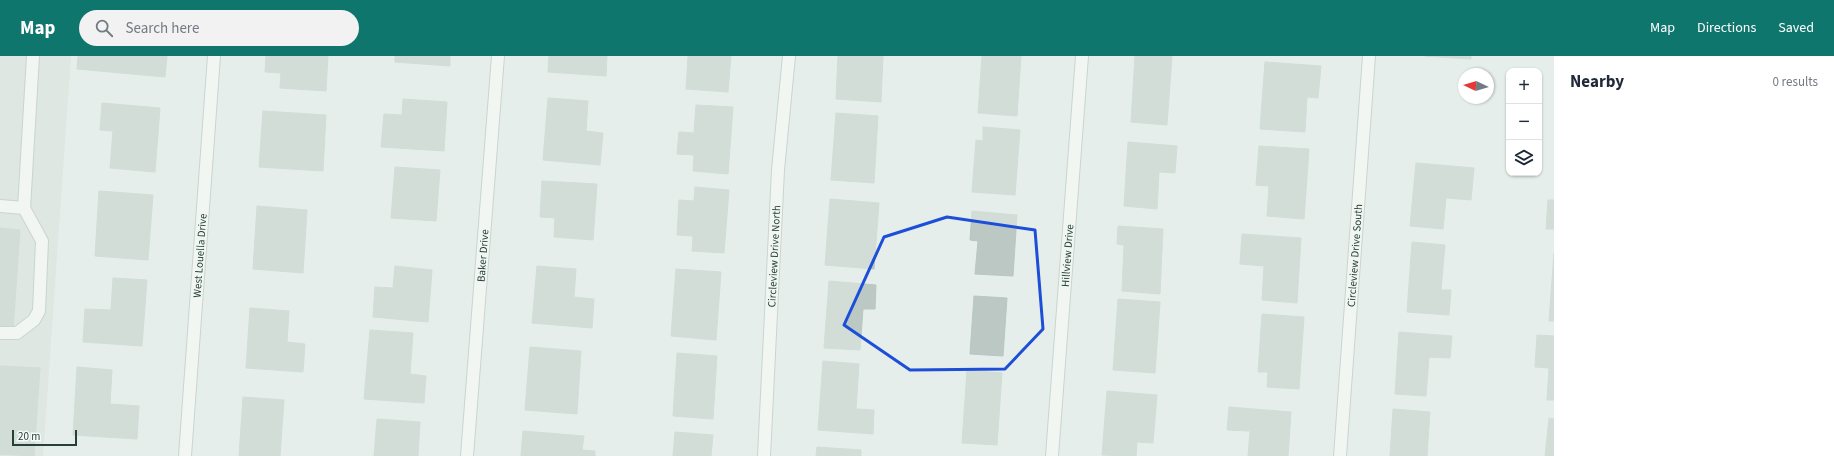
<!DOCTYPE html>
<meta charset="utf-8">
<style>
body{margin:0;font-family:"Source Sans 3",sans-serif;background:#f2f2f3;color:#1f2937}
.controls{position:absolute;right:12px;top:12px;display:grid;overflow:hidden;border-radius:8px;box-shadow:0 1px 3px #0004}
.controls button{width:36px;height:36px;display:grid;place-items:center;padding:0;border:0;border-bottom:1px solid #e0e1e3;background:#fff;color:#1f2937;font:20px sans-serif}
.compass{position:absolute;left:1458px;top:12px;width:36px;height:36px;border-radius:50%;background:#fff;box-shadow:0 1px 3px #0004;rotate:274deg}
.scale{position:absolute;left:12px;bottom:10px;width:65px;box-sizing:border-box;padding-left:4px;border:2px solid #253f39;border-top:0;font-size:11px;line-height:14px;white-space:nowrap;color:#253f39;-webkit-text-stroke:3px #f6faf8;paint-order:stroke}
.list{margin:0;padding:0;list-style:none}
h2{display:flex;justify-content:space-between;align-items:center;height:52px;margin:0;padding:0 16px;font-size:17px}
h2 small{font-size:13px;font-weight:400;color:#747a83}
.icon{flex:none;width:22px;height:22px;fill:none;stroke:currentColor;stroke-width:2;stroke-linecap:round;stroke-linejoin:round}
.map{position:relative;flex:none;width:1554px;height:400px;overflow:hidden}
header{display:flex;align-items:center;gap:24px;box-sizing:border-box;height:56px;padding:0 20px;background:#0f766e;color:#fff}
header strong{font-size:19px}
nav{display:flex;gap:22px;margin-inline-start:auto;font-size:14px}
.search{width:280px;height:36px;background:#f2f2f3;display:flex;align-items:center;gap:10px;box-sizing:border-box;padding:0 14px;border-radius:22px;color:#747a83;font-size:15px}
main{display:flex}
aside{flex:1;background:#fff}
.map>svg:first-child{display:block}
.built{fill:#d4ddd9}
.building{fill:#bbc8c3;stroke:#b8c7c2}
.lines{fill:none;stroke-linecap:round;stroke-linejoin:round}
.lane-casing{stroke:#a8b6b1;stroke-width:14}
.street-casing{stroke:#a8b6b1;stroke-width:14}
.lane{stroke:#fff;stroke-width:12}
.street{stroke:#fff;stroke-width:12}
.marked{fill:none;stroke:#1d4ed8;stroke-width:3;stroke-linejoin:round}
.labels{text-anchor:middle;dominant-baseline:central;stroke-width:3;stroke-linejoin:round;paint-order:stroke}
.street-label{font-size:11px;fill:#253f39;stroke:#f6faf8}
</style>
<header>
<strong>Map</strong>
<div class="search"><svg class="icon" aria-label="search" viewBox="0 0 24 24"><circle cx="10" cy="10" r="6"/><path d="M15 15l6 6"/></svg>Search here</div>
<nav><a>Map</a><a>Directions</a><a>Saved</a></nav>
</header>
<main>
<div class="map">
<svg width="1554" height="400" viewBox="0 0 1554 400">
<rect width="100%" height="100%" fill="#e5eeea"/>
<path class="built" d="M 0,0 L 71,0 L 43,400 L 0,400 Z"/>
<g class="building">
<path d="M 78,0 L 167,0 L 165,21 L 77,13 Z"/>
<path d="M 266,0 L 328,0 L 326,35 L 280,32 L 281,17 L 265,16 Z"/>
<path d="M 395,0 L 450,0 L 450,10 L 395,6 Z"/>
<path d="M 549,0 L 607,0 L 606,20 L 548,16 Z"/>
<path d="M 688,0 L 731,0 L 728,36 L 686,33 Z"/>
<path d="M 838,0 L 883,0 L 881,46 L 836,43 Z"/>
<path d="M 982,0 L 1021,0 L 1017,60 L 978,57 Z"/>
<path d="M 1135,0 L 1172,0 L 1167,69 L 1131,66 Z"/>
<path d="M 1425,0 L 1471,0 L 1471,3 Z"/>
<path d="M 1265,6 L 1321,10 L 1318,42 L 1307,41 L 1305,76 L 1260,73 Z"/>
<path d="M 548,42 L 588,45 L 586,75 L 603,77 L 600,109 L 543,104 Z"/>
<path d="M 403,43 L 447,46 L 444,95 L 381,91 L 384,58 L 402,59 Z"/>
<path d="M 102,47 L 160,52 L 155,116 L 110,112 L 113,75 L 100,74 Z"/>
<path d="M 696,49 L 733,51 L 728,118 L 693,115 L 694,99 L 677,98 L 679,76 L 694,77 Z"/>
<path d="M 263,55 L 326,59 L 323,115 L 259,111 Z"/>
<path d="M 836,57 L 878,60 L 874,127 L 831,124 Z"/>
<path d="M 983,71 L 1020,74 L 1015,139 L 972,136 L 976,84 L 983,85 Z"/>
<path d="M 1128,86 L 1177,90 L 1175,117 L 1159,116 L 1157,153 L 1124,150 Z"/>
<path d="M 1259,90 L 1309,93 L 1304,163 L 1267,160 L 1269,130 L 1256,129 Z"/>
<path d="M 1416,107 L 1474,112 L 1471,144 L 1446,142 L 1443,173 L 1410,170 Z"/>
<path d="M 395,111 L 440,114 L 436,165 L 391,162 Z"/>
<path d="M 542,125 L 597,128 L 593,184 L 554,181 L 555,162 L 540,161 Z"/>
<path d="M 695,131 L 729,134 L 724,197 L 692,195 L 693,180 L 677,179 L 679,144 L 694,145 Z"/>
<path d="M 99,135 L 153,139 L 148,204 L 95,200 Z"/>
<path d="M 830,143 L 879,147 L 874,213 L 825,209 Z"/>
<path d="M 1548,144 L 1554,144 L 1554,173 L 1546,173 Z"/>
<path d="M 257,150 L 307,154 L 303,217 L 253,213 Z"/>
<path d="M 972,155 L 1017,159 L 1013,220 L 975,218 L 978,185 L 970,184 Z"/>
<path d="M 1118,170 L 1163,173 L 1160,238 L 1122,235 L 1124,189 L 1117,188 Z"/>
<path d="M 0,172 L 20,174 L 13,273 L 0,272 Z"/>
<path d="M 1242,178 L 1301,182 L 1297,247 L 1262,244 L 1264,210 L 1240,208 Z"/>
<path d="M 1412,186 L 1445,189 L 1441,234 L 1451,234 L 1449,259 L 1407,256 Z"/>
<path d="M 1554,197 L 1554,265 L 1549,265 Z"/>
<path d="M 395,210 L 432,214 L 428,266 L 373,261 L 375,231 L 393,232 Z"/>
<path d="M 537,210 L 576,213 L 574,241 L 594,243 L 592,272 L 532,267 Z"/>
<path d="M 676,213 L 721,216 L 716,284 L 671,280 Z"/>
<path d="M 113,222 L 147,224 L 142,290 L 83,286 L 85,253 L 111,254 Z"/>
<path d="M 829,225 L 876,229 L 875,253 L 863,253 L 860,294 L 824,292 Z"/>
<path d="M 974,240 L 1007,242 L 1003,300 L 970,298 Z"/>
<path d="M 1118,243 L 1160,246 L 1155,317 L 1113,314 Z"/>
<path d="M 250,252 L 289,255 L 287,286 L 305,288 L 303,316 L 246,312 Z"/>
<path d="M 1262,258 L 1304,261 L 1299,333 L 1267,331 L 1268,316 L 1258,316 Z"/>
<path d="M 370,274 L 413,277 L 410,318 L 426,320 L 424,347 L 364,343 Z"/>
<path d="M 1399,276 L 1452,280 L 1450,302 L 1429,301 L 1426,340 L 1395,338 Z"/>
<path d="M 1537,279 L 1554,280 L 1554,344 L 1547,344 L 1549,312 L 1535,311 Z"/>
<path d="M 530,291 L 581,295 L 577,358 L 525,354 Z"/>
<path d="M 677,297 L 717,300 L 713,363 L 673,360 Z"/>
<path d="M 823,305 L 859,308 L 856,353 L 874,354 L 873,378 L 818,374 Z"/>
<path d="M 0,310 L 40,312 L 34,400 L 0,398 Z"/>
<path d="M 77,311 L 112,314 L 110,348 L 139,350 L 137,383 L 73,379 Z"/>
<path d="M 967,314 L 1002,317 L 997,389 L 962,387 Z"/>
<path d="M 1107,335 L 1157,339 L 1153,387 L 1137,386 L 1136,400 L 1102,399 Z"/>
<path d="M 243,341 L 284,344 L 280,400 L 239,400 Z"/>
<path d="M 1229,351 L 1291,356 L 1288,400 L 1248,400 L 1250,375 L 1227,374 Z"/>
<path d="M 1393,353 L 1430,356 L 1427,400 L 1390,400 Z"/>
<path d="M 1549,362 L 1554,363 L 1554,400 L 1545,400 Z"/>
<path d="M 377,363 L 420,366 L 418,400 L 374,400 Z"/>
<path d="M 523,375 L 584,380 L 582,394 L 595,395 L 595,400 L 521,400 Z"/>
<path d="M 675,376 L 713,379 L 711,400 L 673,400 Z"/>
<path d="M 817,391 L 861,394 L 861,400 L 816,400 Z"/>
</g>
<g class="lines">
<g class="lane-casing">
<g id="lane">
<path d="M 0,150 L 24,152 L 33,0"/>
<path d="M 0,277 L 17,277 L 34,264 L 39,255 L 42,185 L 24,152"/>
</g>
</g>
<g class="street-casing">
<g id="street">
<path id="s1" d="M 185,400 L 214,0"/>
<path id="s2" d="M 467,400 L 498,0"/>
<path id="s3" d="M 764,400 L 778,114 L 789,0"/>
<path id="s4" d="M 1052,400 L 1082,0"/>
<path id="s5" d="M 1340,400 L 1369,0"/>
</g>
</g>
<use href="#lane" class="lane"/>
<use href="#street" class="street"/>
</g>
<path d="M0 0H1554V400H0ZM 947,161 L 1035,174 L 1043,273 L 1005,313 L 910,314 L 844,269 L 884,181 Z" fill="#e5eeea" fill-opacity=".55" fill-rule="evenodd"/>
<path class="marked" d="M 947,161 L 1035,174 L 1043,273 L 1005,313 L 910,314 L 844,269 L 884,181 Z"/>
<g class="labels">
<g class="street-label">
<text stroke="none"><textPath href="#s1" startOffset="201">West Louella Drive</textPath></text>
<text stroke="none"><textPath href="#s2" startOffset="201">Baker Drive</textPath></text>
<text stroke="none"><textPath href="#s3" startOffset="200">Circleview Drive North</textPath></text>
<text stroke="none"><textPath href="#s4" startOffset="201">Hillview Drive</textPath></text>
<text stroke="none"><textPath href="#s5" startOffset="201">Circleview Drive South</textPath></text>
</g>
</g>
</svg>
<div class="controls">
<button>+</button>
<button>−</button>
<button><svg class="icon" aria-label="layers" viewBox="0 0 24 24"><path d="M12 4l9 5-9 5-9-5zM3 14l9 5 9-5"/></svg></button>
</div>
<svg class="compass" viewBox="-18 -18 36 36"><path d="M0-13l5 13h-10z" fill="#e53935"/><path d="M0 13l5-13h-10z" fill="#747a83"/></svg>
<div class="scale">20 m</div>
</div>
<aside>
<h2>Nearby<small>0 results</small></h2>
<ul class="list">
</ul>
</aside>
</main>
